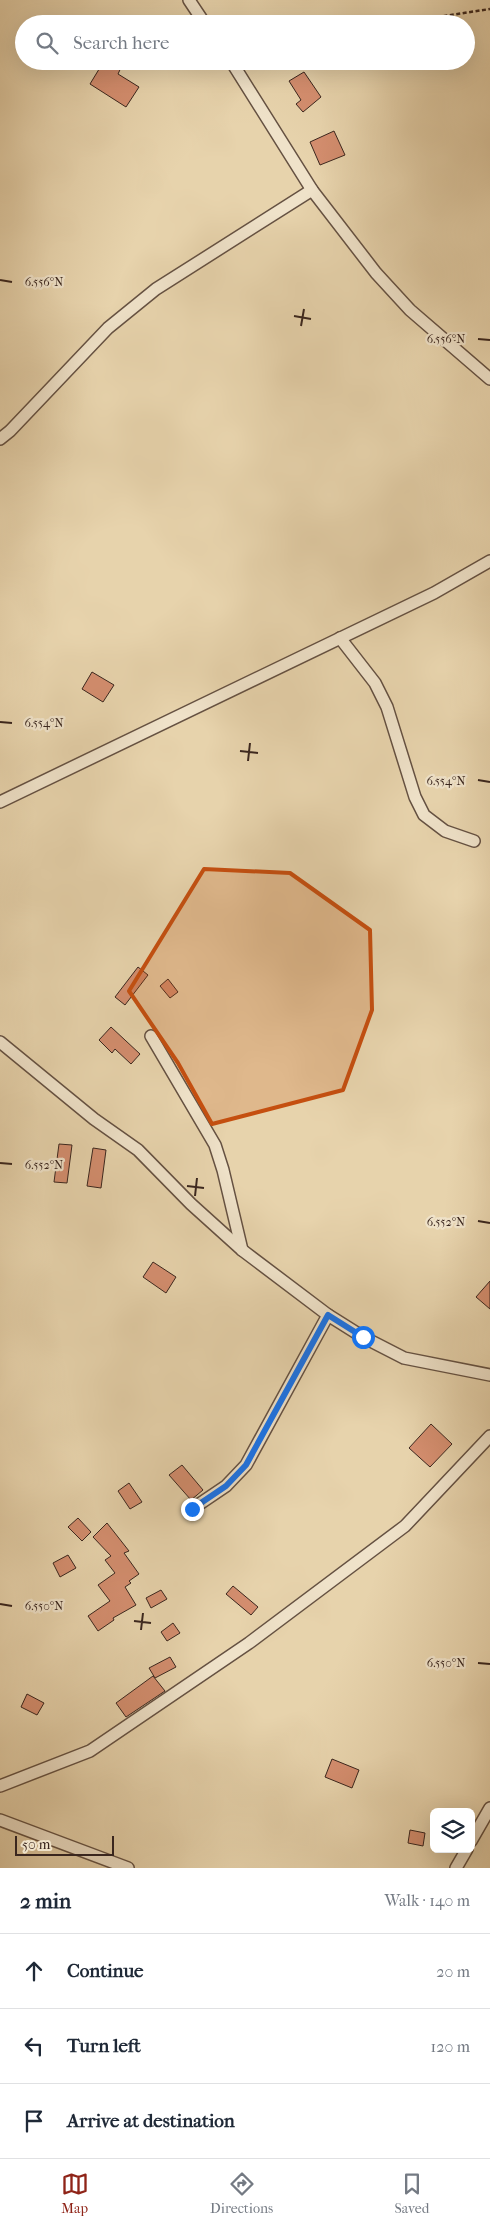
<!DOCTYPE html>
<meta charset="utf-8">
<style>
body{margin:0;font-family:"IM FELL French Canon",serif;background:#f2f2f3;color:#1f2937}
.controls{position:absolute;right:15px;bottom:15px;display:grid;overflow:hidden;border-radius:8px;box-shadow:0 5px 20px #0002}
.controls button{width:45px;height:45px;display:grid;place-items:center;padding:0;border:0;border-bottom:1px solid #e0e1e3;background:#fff;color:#1f2937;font:25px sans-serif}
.scale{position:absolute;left:15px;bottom:12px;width:99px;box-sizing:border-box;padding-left:5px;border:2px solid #3a261e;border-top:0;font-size:14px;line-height:18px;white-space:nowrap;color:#3a261e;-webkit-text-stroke:4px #efe2c9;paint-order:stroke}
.stop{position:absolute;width:15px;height:15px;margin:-11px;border:4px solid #1a73e8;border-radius:50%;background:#fff}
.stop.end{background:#1a73e8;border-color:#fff;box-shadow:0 1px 5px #0008}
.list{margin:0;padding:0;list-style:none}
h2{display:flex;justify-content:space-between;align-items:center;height:65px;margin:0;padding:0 20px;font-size:21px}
h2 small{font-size:16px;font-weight:400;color:#747a83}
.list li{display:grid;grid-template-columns:32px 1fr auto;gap:15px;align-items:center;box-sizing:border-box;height:75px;padding:0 20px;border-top:1px solid #e0e1e3}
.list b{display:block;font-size:19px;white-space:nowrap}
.list em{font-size:16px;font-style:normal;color:#747a83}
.icon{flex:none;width:28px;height:28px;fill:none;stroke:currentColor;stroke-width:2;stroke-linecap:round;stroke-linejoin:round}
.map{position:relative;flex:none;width:490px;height:1868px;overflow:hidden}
.search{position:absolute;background:#fff;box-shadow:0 5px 20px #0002;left:15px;right:15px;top:15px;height:55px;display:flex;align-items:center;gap:12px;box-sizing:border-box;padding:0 18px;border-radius:28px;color:#747a83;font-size:19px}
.sheet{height:290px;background:#fff}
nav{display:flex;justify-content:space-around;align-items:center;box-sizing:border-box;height:70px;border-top:1px solid #e0e1e3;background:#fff;font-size:14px;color:#747a83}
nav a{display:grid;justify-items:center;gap:2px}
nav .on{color:#8f2418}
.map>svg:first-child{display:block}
.building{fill:#d48e6f;stroke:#3a261e}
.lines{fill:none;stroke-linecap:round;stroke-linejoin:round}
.minor-casing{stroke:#655142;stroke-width:14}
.path{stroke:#3a261e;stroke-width:2.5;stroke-dasharray:4 2.5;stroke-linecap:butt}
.minor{stroke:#efe2c9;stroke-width:11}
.route{stroke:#1a73e8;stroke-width:6}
.marked{fill:#c54f10;fill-opacity:0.2;stroke:#c54f10;stroke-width:4;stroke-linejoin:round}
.ticks{fill:none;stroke:#3a261e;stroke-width:2}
.ticks-label{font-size:12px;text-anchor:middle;fill:#3a261e;stroke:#efe2c9;stroke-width:4.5;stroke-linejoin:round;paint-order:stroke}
</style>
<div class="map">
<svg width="490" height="1868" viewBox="0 0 490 1868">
<rect width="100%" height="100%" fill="#e7d3ac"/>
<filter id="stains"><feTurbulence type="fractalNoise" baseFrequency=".004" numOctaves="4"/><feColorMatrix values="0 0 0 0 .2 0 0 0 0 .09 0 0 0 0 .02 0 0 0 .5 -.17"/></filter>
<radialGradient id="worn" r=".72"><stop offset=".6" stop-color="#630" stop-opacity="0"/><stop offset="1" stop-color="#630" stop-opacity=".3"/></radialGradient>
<g class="building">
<path d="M 104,61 L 124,61 L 118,74 L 139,87 L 126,107 L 90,84 Z"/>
<path d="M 304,72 L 321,97 L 303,112 L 296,104 L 301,100 L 289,81 Z"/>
<path d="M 334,131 L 345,155 L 320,165 L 310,142 Z"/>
<path d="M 92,672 L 114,685 L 103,702 L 82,689 Z"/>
<path d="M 138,967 L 148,975 L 125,1005 L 115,997 Z"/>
<path d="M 168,979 L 178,992 L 170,998 L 160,986 Z"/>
<path d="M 111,1027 L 140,1054 L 131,1064 L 115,1049 L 112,1053 L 99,1040 Z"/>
<path d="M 59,1144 L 72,1145 L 67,1183 L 54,1182 Z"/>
<path d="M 93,1148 L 106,1150 L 101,1188 L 87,1186 Z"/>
<path d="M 153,1262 L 176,1277 L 166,1293 L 143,1277 Z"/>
<path d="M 490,1281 L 490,1309 L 476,1297 Z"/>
<path d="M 431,1424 L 452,1444 L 430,1467 L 409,1448 Z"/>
<path d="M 182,1465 L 203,1490 L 191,1500 L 169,1475 Z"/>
<path d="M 129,1483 L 142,1502 L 130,1509 L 118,1491 Z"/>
<path d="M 78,1518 L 91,1532 L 82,1541 L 68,1527 Z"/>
<path d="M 107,1523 L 129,1551 L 124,1553 L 139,1574 L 129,1581 L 131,1583 L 125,1587 L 136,1605 L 113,1618 L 114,1620 L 98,1631 L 88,1616 L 110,1601 L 98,1585 L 115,1573 L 105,1560 L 111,1556 L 93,1537 Z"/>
<path d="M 68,1555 L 76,1568 L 60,1577 L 53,1563 Z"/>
<path d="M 233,1586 L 258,1607 L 251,1615 L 226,1594 Z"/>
<path d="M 161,1590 L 167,1599 L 151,1608 L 146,1598 Z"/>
<path d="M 173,1623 L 180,1633 L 167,1641 L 161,1632 Z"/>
<path d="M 170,1657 L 176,1667 L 155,1678 L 149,1668 Z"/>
<path d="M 153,1676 L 165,1691 L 126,1717 L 116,1703 Z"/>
<path d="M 27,1694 L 44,1703 L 37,1715 L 21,1707 Z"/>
<path d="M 332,1759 L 359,1770 L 352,1788 L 325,1777 Z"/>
<path d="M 410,1830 L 425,1833 L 423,1846 L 408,1843 Z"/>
</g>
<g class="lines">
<g class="minor-casing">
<g id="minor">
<path d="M 189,0 L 205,24"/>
<path d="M 231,61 L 312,190 L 376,273 L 410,310 L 490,379"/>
<path d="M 0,439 L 10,431 L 108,328 L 156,289 L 312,190"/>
<path d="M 340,638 L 375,683 L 387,707 L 415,797 L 424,815 L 445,831 L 474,841"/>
<path d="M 0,802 L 434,593 L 490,561"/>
<path d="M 151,1036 L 215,1145 L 223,1170 L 242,1250"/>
<path d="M 0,1042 L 94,1119 L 138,1150 L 191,1204 L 242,1250 L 328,1315 L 363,1337 L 404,1358 L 490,1375"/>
<path d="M 192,1509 L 226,1486 L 246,1465 L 328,1315"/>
<path d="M 0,1786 L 90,1751 L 249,1643 L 405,1526 L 490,1436"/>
<path d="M 0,1820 L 128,1868"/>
<path d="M 471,1841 L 490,1808"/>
<path d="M 456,1868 L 467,1849"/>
</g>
</g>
<g class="path">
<path d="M 392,24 L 490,9"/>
<path d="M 248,66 L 264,61"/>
</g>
<use href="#minor" class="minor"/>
</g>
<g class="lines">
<path class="route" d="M 192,1509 L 226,1486 L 246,1465 L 328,1315 L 363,1337"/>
</g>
<path class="marked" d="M 204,869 L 290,873 L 370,930 L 372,1010 L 343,1090 L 212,1124 L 178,1063 L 129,991 Z"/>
<path class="ticks" d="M 0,280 L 12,282M 294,316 L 311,319M 301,326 L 304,309M 478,339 L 490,340M 0,722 L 12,723M 240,751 L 258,753M 248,761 L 250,743M 478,780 L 490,782M 0,1163 L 12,1164M 187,1186 L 204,1188M 195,1196 L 197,1178M 478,1221 L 490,1223M 0,1604 L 12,1606M 134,1621 L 151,1623M 141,1630 L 143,1613M 478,1663 L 490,1664"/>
<g class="ticks-label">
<text x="44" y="286">6.556°N</text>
<text x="446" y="343">6.556°N</text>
<text x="44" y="727">6.554°N</text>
<text x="446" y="785">6.554°N</text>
<text x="44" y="1169">6.552°N</text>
<text x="446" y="1226">6.552°N</text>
<text x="44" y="1610">6.550°N</text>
<text x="446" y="1667">6.550°N</text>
</g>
<rect width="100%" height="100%" filter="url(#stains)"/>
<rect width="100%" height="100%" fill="url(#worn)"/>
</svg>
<div class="controls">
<button><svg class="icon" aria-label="layers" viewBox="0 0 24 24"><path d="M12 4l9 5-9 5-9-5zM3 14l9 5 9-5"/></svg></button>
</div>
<div class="scale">50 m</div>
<div class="stop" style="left:363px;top:1337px"></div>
<div class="stop end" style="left:192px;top:1509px"></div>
<div class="search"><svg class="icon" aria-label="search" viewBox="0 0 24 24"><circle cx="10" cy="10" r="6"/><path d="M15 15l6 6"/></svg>Search here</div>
</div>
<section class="sheet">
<h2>2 min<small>Walk · 140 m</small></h2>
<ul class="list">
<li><svg class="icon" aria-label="ahead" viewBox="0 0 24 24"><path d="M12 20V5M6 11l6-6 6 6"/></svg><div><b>Continue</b></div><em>20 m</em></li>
<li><svg class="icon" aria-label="left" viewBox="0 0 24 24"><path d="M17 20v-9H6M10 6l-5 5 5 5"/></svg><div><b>Turn left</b></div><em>120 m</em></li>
<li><svg class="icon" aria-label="arrive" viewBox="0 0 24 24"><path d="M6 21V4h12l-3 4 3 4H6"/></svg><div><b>Arrive at destination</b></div></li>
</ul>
</section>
<nav>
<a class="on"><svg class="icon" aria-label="map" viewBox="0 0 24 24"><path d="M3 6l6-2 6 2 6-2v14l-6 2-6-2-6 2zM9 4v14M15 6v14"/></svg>Map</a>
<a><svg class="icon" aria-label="directions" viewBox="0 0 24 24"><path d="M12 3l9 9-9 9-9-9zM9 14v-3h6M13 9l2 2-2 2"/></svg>Directions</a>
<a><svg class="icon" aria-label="saved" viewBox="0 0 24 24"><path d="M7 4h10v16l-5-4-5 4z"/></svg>Saved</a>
</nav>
